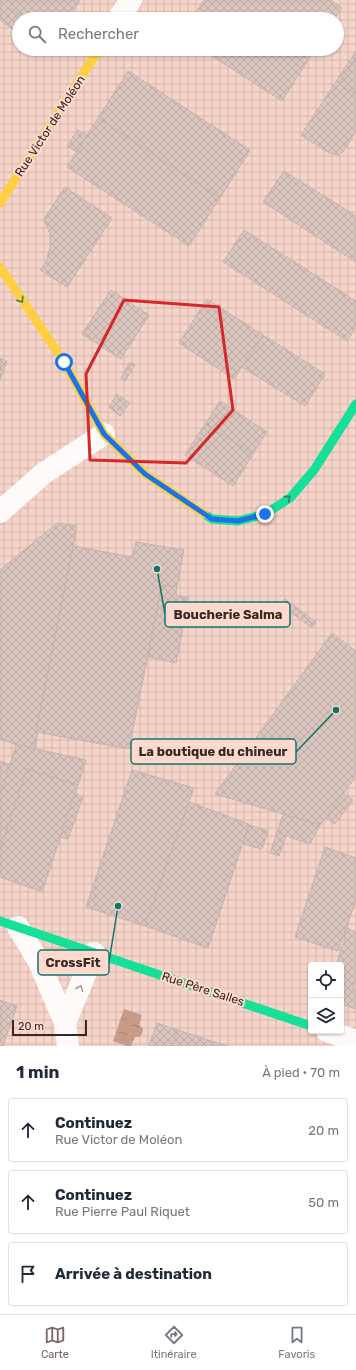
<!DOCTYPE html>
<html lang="fr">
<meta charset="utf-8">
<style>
body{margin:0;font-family:Rubik,sans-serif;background:#f6f6f7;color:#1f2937}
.controls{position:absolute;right:12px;bottom:12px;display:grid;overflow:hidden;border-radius:4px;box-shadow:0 1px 3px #0004}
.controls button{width:36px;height:36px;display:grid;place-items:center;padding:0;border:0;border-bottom:1px solid #e0e1e3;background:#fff;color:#1f2937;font:20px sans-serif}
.scale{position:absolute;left:12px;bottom:10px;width:75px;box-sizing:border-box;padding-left:4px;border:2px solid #362823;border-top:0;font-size:11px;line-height:14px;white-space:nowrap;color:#362823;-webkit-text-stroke:3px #ffd9cd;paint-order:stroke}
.stop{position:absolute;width:12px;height:12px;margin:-9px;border:3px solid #1a73e8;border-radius:50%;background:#fff}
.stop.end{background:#1a73e8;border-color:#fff;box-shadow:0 1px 4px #0008}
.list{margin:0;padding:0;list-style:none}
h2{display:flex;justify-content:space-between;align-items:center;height:52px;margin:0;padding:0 16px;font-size:17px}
h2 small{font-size:13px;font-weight:400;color:#747a83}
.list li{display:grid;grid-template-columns:26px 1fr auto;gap:12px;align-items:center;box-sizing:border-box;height:64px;margin:0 8px 8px;padding:0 8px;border:1px solid #e0e1e3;border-radius:4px}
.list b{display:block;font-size:15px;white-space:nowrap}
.list p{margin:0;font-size:13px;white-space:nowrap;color:#747a83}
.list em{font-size:13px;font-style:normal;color:#747a83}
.icon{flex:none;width:22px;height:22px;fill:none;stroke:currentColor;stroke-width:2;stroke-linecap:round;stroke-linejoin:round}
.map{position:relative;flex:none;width:356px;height:1046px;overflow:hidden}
.search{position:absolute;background:#fff;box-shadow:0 1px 3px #0004;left:12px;right:12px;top:12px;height:44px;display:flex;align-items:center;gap:10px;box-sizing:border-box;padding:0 14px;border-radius:22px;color:#747a83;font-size:15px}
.sheet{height:268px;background:#fff}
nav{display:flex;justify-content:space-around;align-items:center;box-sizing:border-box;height:56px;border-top:1px solid #e0e1e3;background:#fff;font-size:11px;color:#747a83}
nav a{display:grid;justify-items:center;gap:2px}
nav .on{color:#786862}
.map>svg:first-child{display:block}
.industrial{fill:url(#industrial-grid);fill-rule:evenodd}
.water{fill:url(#water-ripples)}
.building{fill:url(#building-cross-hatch);stroke:#c3b3ae}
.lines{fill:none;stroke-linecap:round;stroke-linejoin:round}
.street{stroke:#fdfaf9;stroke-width:22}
.fast{stroke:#16e098;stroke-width:9}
.slow{stroke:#ffcf43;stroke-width:9}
.oneway{stroke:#26845e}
.oneway2{stroke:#a39c99}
.route{stroke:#1a73e8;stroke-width:5}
.marked{fill:none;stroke:#d62828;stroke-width:3;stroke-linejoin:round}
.labels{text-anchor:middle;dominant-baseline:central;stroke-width:4;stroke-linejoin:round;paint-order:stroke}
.street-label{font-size:12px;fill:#362823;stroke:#ffd9cd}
.leader{fill:none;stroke:#0f766e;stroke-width:1.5}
.callout-dot{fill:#0f766e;stroke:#ffd9cd;stroke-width:1.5}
.callout{fill:#ffd9cd;stroke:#0f766e;stroke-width:1.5}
.callout-label{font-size:13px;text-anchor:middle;font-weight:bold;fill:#362823}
</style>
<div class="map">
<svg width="356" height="1046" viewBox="0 0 356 1046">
<defs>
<pattern id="industrial-grid" width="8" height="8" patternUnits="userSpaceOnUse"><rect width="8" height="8" fill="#f6d4c9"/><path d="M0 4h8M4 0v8" fill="none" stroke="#d4b6ac"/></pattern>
<pattern id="water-ripples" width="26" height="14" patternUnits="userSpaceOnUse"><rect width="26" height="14" fill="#c89a8a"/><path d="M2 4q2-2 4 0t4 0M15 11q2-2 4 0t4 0" fill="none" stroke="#a37e70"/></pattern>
<pattern id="building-cross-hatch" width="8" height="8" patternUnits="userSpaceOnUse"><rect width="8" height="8" fill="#dac5be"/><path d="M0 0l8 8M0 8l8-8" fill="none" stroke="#bca9a3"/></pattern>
</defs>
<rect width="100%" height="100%" fill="#f4dfd8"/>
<path class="industrial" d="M 0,0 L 356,0 L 356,1046 L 0,1046 ZM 19,19 L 337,19 L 337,49 L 19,49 ZM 311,965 L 341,965 L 341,1031 L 311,1031 Z"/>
<path class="water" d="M 124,1009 L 142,1015 L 139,1025 L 143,1029 L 142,1034 L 139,1037 L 135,1037 L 131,1046 L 127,1046 L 113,1041 Z"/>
<g class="building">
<path d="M 0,0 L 80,0 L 68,19 L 23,19 L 24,18 L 0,2 Z"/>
<path d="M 204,0 L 330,0 L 342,8 L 334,19 L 192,19 Z"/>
<path d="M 0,2 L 24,18 L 19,19 L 19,26 L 16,31 L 0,20 Z"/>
<path d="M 201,49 L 315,49 L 282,101 Z"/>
<path d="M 356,51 L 356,58 L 339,84 L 356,94 L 356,131 L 343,152 L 338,155 L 334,154 L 329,153 L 301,135 Z"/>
<path d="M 356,58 L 356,94 L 339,84 Z"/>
<path d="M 128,71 L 250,150 L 220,198 L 98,118 Z"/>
<path d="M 98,118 L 220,198 L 189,246 L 67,167 Z"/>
<path d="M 77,131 L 77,130 L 87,135 L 77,152 L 67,146 Z"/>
<path d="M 284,171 L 356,216 L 356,262 L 263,202 Z"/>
<path d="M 65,187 L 112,218 L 67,287 L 40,270 L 46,262 L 50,247 L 50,234 L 44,219 Z"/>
<path d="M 244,230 L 356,301 L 356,327 L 347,341 L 223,262 Z"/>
<path d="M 111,290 L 149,315 L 121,359 L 82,334 Z"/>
<path d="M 207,299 L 263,335 L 234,379 L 179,343 Z"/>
<path d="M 263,335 L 325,374 L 305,406 L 242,367 Z"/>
<path d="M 0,358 L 7,361 L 0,380 Z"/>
<path d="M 130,362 L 135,365 L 125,381 L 121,378 Z"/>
<path d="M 117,394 L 130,403 L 120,416 L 109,407 Z"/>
<path d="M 220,401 L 267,432 L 253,454 L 205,424 Z"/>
<path d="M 205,424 L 253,454 L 233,486 L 185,455 Z"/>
<path d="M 57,523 L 77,526 L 36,732 L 38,732 L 35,749 L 21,746 L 0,739 L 0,570 Z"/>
<path d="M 136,542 L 184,550 L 177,587 L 162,585 L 129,749 L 36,732 L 73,546 L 132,557 Z"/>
<path d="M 162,585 L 177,587 L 176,595 L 189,598 L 176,663 L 148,657 Z"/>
<path d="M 285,599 L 316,622 L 312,628 L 281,605 Z"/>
<path d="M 332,633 L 356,651 L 356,776 L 326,818 L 320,825 L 215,794 Z"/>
<path d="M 14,744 L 86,760 L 78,785 L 27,769 L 0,850 L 0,794 L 16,746 Z"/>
<path d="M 0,761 L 10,765 L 0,794 Z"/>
<path d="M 27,769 L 78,785 L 42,892 L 0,877 L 0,850 Z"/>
<path d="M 132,770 L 194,788 L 145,926 L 86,907 Z"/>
<path d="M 75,793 L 83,797 L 68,839 L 60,837 Z"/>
<path d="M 343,793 L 353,800 L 335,824 L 326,818 Z"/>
<path d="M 189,802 L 249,824 L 208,948 L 145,926 Z"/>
<path d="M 283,814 L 320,825 L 310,844 L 286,836 L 279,856 L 270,853 Z"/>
<path d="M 249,825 L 268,831 L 262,849 L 243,844 Z"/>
<path d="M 325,847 L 356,858 L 356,900 L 338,951 L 295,937 Z"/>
<path d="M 347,928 L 356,932 L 356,979 L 353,989 L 356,990 L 356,1009 L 341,1004 L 341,965 L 336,965 L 345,938 L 343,937 Z"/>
<path d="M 0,1000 L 17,1006 L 3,1046 L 0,1046 Z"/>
<path d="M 157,1023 L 178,1030 L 172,1046 L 149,1046 Z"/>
<path d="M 178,1030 L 227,1046 L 172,1046 Z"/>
</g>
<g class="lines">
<g class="street">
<path d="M 118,19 L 131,0"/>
<path d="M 0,512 L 44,473 L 104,434"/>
<path d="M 18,927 L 39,962 L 65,1023 L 68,1046"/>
<path d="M 65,1023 L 94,953"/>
<path d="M 327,1031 L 356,1041"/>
</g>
<g class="fast">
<path d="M 204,514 L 212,519 L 238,521 L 265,514 L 290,498 L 314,470 L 356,404"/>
<path d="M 0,921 L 311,1026"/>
</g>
<g class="slow">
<path d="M 0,203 L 99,49"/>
<path d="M 0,267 L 64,362 L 104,434 L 145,474 L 204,514"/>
</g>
</g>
<defs><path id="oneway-chevron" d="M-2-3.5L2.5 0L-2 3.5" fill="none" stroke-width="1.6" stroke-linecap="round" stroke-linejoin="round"/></defs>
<g class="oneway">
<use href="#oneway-chevron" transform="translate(21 300) rotate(55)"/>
<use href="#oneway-chevron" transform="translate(288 498) rotate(-40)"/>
</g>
<use class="oneway2" href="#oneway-chevron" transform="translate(80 988) rotate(-68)"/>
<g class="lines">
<path class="route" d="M 64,362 L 104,434 L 145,474 L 212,519 L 238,521 L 265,514"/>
</g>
<path class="marked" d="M 124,300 L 219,307 L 233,410 L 186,463 L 90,460 L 86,374 Z"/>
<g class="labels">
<g class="street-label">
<text transform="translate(50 126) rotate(-57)">Rue Victor de Moléon</text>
<text transform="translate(203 989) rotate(18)">Rue Père Salles</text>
</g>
</g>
<path class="leader" d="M157 569L165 614M336 710L296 752M118 906L109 962"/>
<g class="callout-dot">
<circle cx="157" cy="569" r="4"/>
<circle cx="336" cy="710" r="4"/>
<circle cx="118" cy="906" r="4"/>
</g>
<g class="callout">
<rect x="165" y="602" width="125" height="25" rx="4"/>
<rect x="131" y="739" width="165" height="25" rx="4"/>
<rect x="38" y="950" width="71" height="25" rx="4"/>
</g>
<g class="callout-label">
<text x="228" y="619">Boucherie Salma</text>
<text x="213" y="756">La boutique du chineur</text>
<text x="73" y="967">CrossFit</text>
</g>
</svg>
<div class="controls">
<button><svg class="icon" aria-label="locate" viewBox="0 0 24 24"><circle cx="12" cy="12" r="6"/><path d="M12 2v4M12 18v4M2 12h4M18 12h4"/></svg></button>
<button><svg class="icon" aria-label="layers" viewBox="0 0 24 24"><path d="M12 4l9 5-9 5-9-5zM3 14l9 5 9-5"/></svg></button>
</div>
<div class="scale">20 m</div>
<div class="stop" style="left:64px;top:362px"></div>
<div class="stop end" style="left:265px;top:514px"></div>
<div class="search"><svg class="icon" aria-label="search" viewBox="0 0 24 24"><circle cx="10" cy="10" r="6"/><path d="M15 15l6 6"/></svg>Rechercher</div>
</div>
<section class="sheet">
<h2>1 min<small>À pied · 70 m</small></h2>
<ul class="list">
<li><svg class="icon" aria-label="ahead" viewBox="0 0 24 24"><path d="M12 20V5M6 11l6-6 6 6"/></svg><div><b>Continuez</b><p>Rue Victor de Moléon</p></div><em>20 m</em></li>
<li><svg class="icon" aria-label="ahead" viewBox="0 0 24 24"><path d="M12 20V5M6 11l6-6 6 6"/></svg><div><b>Continuez</b><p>Rue Pierre Paul Riquet</p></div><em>50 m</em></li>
<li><svg class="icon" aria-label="arrive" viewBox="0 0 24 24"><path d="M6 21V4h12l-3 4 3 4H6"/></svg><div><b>Arrivée à destination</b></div></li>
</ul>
</section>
<nav>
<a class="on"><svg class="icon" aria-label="map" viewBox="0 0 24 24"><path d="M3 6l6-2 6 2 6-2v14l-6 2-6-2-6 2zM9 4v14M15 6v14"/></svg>Carte</a>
<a><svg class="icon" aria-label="directions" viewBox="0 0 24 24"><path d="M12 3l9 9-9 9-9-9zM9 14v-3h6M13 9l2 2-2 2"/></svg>Itinéraire</a>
<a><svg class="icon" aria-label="saved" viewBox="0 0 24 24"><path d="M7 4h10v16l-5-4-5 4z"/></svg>Favoris</a>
</nav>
